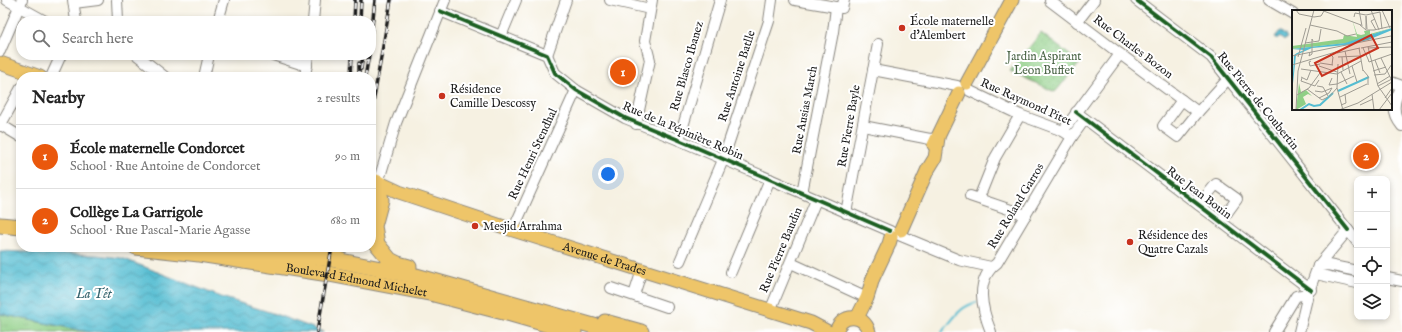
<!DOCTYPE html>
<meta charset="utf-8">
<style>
body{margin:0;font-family:"IM FELL English",serif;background:#f6f6f6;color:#222}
.controls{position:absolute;right:12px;bottom:12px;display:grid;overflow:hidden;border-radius:8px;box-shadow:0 2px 6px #0003}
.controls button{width:36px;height:36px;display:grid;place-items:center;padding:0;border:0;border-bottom:1px solid #e0e0e0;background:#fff;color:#222;font:20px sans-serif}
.you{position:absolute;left:608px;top:174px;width:14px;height:14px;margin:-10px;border:3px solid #fff;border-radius:50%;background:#1a73e8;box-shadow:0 0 0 6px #1a73e833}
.badge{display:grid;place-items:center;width:26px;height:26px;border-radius:50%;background:#ea580c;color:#fff;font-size:13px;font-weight:700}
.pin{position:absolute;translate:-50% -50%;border:2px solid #fff;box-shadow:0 1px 4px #0006}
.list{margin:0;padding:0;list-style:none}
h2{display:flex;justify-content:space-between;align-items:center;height:52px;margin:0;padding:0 16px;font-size:17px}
h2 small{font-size:13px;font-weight:400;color:#767676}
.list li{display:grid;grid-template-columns:26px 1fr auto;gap:12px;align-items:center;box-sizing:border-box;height:64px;padding:0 16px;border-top:1px solid #e0e0e0}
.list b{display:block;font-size:15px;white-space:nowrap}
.list p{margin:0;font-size:13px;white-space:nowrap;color:#767676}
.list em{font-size:13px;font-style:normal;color:#767676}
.icon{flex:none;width:22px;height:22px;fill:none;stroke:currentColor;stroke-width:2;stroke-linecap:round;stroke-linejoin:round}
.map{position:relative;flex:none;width:1402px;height:332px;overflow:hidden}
.search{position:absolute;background:#fff;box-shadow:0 2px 6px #0003;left:16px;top:16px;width:360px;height:44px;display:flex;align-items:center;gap:10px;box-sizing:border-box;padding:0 14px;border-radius:16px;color:#767676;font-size:15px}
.panel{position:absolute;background:#fff;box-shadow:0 2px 6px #0003;left:16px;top:72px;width:360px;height:180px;border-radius:16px}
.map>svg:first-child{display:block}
.grass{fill:url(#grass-tufts);stroke:#567651}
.park{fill:url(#park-dots);stroke:#567651}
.water{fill:url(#water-waves);stroke:#386c77}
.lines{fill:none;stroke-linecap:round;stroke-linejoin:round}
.stream{stroke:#54bdd2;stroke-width:2}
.minor-casing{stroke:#89867f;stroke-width:12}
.major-casing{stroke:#89867f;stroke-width:15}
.highway-casing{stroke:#89867f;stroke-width:17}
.minor{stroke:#fff;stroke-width:10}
.major{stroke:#eec569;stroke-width:13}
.highway{stroke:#eec569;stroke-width:15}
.rail-casing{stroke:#1c1c1c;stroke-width:3.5}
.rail{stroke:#fff;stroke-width:2;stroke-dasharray:6;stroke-linecap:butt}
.cycleway-casing{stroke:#fff;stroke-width:6}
.cycleway{stroke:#1b5e20;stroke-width:4}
.poi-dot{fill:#c8321e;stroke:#fff;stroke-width:1.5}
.labels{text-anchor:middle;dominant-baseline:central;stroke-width:4;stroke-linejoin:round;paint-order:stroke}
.poi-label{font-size:12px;fill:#1c1c1c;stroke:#fff;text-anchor:start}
.street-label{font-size:12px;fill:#1c1c1c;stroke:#fff}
.park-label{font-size:12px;fill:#4a6446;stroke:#fff}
.water-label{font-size:13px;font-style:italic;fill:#35646e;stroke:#fff}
.inset-river{fill:none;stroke:#54bdd2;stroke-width:2}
.inset-road{fill:none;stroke:#9f9c93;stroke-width:1}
.view{fill:#c8321e;fill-opacity:0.15;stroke:#c8321e;stroke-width:2}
.inset-edge{fill:none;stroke:#1c1c1c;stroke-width:2}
</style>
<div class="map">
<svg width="1402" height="332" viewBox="0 0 1402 332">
<defs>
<pattern id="grass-tufts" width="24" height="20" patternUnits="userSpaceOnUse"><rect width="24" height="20" fill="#8fcf86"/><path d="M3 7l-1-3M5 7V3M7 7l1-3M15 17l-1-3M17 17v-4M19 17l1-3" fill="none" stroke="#7bb173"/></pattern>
<pattern id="park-dots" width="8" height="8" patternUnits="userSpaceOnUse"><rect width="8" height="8" fill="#8fcf86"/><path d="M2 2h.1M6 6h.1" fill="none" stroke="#7bb173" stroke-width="1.8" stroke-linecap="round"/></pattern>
<pattern id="water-waves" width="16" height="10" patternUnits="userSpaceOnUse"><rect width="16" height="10" fill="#54bdd2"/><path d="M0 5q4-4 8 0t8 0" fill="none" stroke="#4599aa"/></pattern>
</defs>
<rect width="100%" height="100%" fill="#fff"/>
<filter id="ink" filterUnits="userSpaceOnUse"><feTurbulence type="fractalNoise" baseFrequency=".025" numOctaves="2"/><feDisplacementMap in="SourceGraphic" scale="8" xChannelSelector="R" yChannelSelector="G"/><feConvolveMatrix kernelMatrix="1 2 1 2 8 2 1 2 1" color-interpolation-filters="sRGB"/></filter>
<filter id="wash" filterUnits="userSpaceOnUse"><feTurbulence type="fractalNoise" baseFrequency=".012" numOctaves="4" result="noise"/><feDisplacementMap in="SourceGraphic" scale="16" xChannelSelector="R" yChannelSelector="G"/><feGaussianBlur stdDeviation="0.9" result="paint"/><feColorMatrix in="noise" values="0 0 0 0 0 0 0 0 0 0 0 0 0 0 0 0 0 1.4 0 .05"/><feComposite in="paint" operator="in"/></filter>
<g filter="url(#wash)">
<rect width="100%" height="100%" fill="#f6f1e2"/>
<path class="grass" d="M 0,314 L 89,332 L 0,332 Z"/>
<path class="park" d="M 1041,33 L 1080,63 L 1055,92 L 1010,71 Z"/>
<g class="water">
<path d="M 1280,31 L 1287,37 L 1284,41 L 1280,37 L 1278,39 L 1275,37 Z"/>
<path d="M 0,251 L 97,255 L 122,258 L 221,297 L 272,313 L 324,332 L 89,332 L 0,314 Z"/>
</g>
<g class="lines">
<path class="stream" d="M 942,332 C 955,318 957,308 977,302"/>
</g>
</g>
<g filter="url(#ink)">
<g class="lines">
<g class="minor-casing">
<g id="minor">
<path d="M 7,0 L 45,21"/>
<path d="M 73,0 L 76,21"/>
<path d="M 117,0 L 118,21"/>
<path d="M 610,0 L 650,9"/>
<path d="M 795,0 L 842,8 L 844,0"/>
<path d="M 1051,0 L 1050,1 L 1120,54 L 1198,112"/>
<path d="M 1136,0 L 1211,57 L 1348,230"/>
<path d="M 1269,0 L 1293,14"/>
<path d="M 74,3 L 98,0"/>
<path d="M 440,11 L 547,55 L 555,73 L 576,90 L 625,118 L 679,140 L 890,231"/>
<path d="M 218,21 L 224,0"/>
<path d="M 313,21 L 315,0"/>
<path d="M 1077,22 L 1094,0"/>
<path d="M 501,36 L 516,0"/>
<path d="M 0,51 L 22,0"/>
<path d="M 137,55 L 165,77"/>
<path d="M 273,55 L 307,66"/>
<path d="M 547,55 L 566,0"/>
<path d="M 873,70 L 957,86"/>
<path d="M 51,77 L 61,55"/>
<path d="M 204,77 L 209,55"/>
<path d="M 305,77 L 308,55"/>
<path d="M 1391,82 L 1402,86"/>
<path d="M 1402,87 C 1393,100 1391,113 1402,126"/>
<path d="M 970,91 L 1020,115 L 1063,131 L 1072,137"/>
<path d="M 1182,100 L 1163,126 L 1178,137 L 1198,112 L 1228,79"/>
<path d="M 1076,112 L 1311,290"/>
<path d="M 636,124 L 650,60 L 645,41 L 652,0"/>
<path d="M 1,125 L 21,137"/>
<path d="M 0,126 L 21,88"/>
<path d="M 863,126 L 930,139 L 938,138"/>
<path d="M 1063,131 L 1120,54"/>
<path d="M 679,140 L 720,0"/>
<path d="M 378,183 L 396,123 L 445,0"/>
<path d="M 802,193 L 833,32 L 836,7"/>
<path d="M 970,196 L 1026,215"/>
<path d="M 979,198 L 995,158 L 1020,115"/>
<path d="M 1199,205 L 1216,184 L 1237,199 L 1221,221"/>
<path d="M 846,213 L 878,44"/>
<path d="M 513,230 L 576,90"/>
<path d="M 901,236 L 959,260 L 991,267"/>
<path d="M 680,261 L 723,160 L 769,21 L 772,0"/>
<path d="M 791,263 L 867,298"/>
<path d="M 1318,266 L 1328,265 L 1357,271"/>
<path d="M 731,272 L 770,179"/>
<path d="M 1316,274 L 1357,283"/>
<path d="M 1387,278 L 1402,281"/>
<path d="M 611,288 L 667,307"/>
<path d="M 634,295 L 642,270"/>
<path d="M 770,311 L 816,200"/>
<path d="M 991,332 C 982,309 974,280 997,263 L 1072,137 L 1085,119"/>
<path d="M 1274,332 L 1296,296 L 1308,294"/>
<path d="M 1299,332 L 1308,294 L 1318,266 L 1348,230 L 1357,242"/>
</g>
</g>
<g class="major-casing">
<g id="major">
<path d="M 0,63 L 40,77"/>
<path d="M 967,83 L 1012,0"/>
<path d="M 934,145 L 959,93"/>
<path id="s1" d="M 371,179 L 399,192 L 513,230 L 811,323 L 828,332"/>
<path d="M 901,230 L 927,171 L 935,158 L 938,138"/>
<path d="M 857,318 L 867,298 L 873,278 L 889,244 L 891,237"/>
<path d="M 836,332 C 841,313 864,313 869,332"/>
</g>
</g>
<g class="highway-casing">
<g id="highway">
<path d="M 378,183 L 381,200 L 374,226 L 377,244 L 390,260 L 398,264 L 409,267"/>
<path d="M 0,225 L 21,227"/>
<path id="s2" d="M 136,247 L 199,254 L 329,274 L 434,294 L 511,314 L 574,332"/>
<path d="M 227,247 L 331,259 L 416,276 L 615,332"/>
<path d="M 309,250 L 340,247"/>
<path d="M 605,322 L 641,332"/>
</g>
</g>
<use href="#minor" class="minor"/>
<use href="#major" class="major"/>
<use href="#highway" class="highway"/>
<g class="rail-casing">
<g id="rail">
<path d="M 354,21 L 355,0"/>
<path d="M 360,21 L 361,0"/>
<path d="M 371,36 L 375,0"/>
<path d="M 361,69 L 363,55"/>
<path d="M 351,77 L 352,55"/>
<path d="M 359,77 L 359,63"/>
<path d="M 365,77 L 369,55"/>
<path d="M 371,115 L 391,0"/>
<path d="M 317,332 L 332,247"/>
</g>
</g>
<use href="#rail" class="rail"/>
<g class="cycleway-casing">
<g id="cycleway">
<path d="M 1136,0 L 1211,57 L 1348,230"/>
<path d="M 440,11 L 547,55 L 555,73 L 576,90 L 625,118 L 679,140 L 890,231"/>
<path d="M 1076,112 L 1311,290"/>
</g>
</g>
<use href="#cycleway" class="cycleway"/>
</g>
</g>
<g class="poi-dot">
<circle cx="902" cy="28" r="4"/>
<circle cx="442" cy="96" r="4"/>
<circle cx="475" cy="226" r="4"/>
<circle cx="1130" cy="242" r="4"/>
</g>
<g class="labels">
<g class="poi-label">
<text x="910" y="21">École maternelle<tspan x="910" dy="14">d'Alembert</tspan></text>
<text x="450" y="89">Résidence<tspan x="450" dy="14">Camille Descossy</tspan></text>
<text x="483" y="226">Mesjid Arrahma</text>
<text x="1138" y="235">Résidence des<tspan x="1138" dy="14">Quatre Cazals</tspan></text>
</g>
<g class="street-label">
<text transform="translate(1133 47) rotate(37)">Rue Charles Bozon</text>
<text transform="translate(687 66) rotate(-74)">Rue Blasco Ibanez</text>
<text transform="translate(737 76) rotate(-72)">Rue Antoine Batlle</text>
<text transform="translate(1258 101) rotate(51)">Rue Pierre de Coubertin</text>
<text transform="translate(1026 102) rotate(24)">Rue Raymond Pitet</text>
<text transform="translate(805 110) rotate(-79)">Rue Ausias March</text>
<text transform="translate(849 126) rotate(-80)">Rue Pierre Bayle</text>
<text transform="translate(683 131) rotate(23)">Rue de la Pépinière Robin</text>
<text transform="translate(533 154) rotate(-65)">Rue Henri Stendhal</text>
<text transform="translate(1199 193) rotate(37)">Rue Jean Bouin</text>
<text transform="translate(1016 206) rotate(-59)">Rue Roland Garros</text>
<text transform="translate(781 250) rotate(-67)">Rue Pierre Baudin</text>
<text stroke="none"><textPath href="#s1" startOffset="247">Avenue de Prades</textPath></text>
<text stroke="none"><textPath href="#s2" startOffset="223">Boulevard Edmond Michelet</textPath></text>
</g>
<g class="park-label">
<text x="1044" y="56">Jardin Aspirant<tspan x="1044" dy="14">Leon Buffet</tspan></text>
</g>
<g class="water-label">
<text x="94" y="294">La Têt</text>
</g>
</g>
<g transform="translate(1292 10)">
<rect width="100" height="100" fill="#f6f1e2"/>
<path d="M 60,9 L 65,24 L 69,25 L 73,24 L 72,21 L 78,20 L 78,24 L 100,18 L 55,33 L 0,39 L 0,36 L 51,29 L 52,25 L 65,27 ZM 7,73 L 9,82 L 14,80 L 20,86 L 16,84 L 11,87 L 14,94 L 4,100 Z" fill="#8fcf86"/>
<path d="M 100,18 L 100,20 L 76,30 L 55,35 L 20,38 L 4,45 L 0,83 L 2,45 L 5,43 L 12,40 L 0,39 L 53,33 Z" fill="#54bdd2"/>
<path class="inset-river" d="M 46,81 L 77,67M 8,100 L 17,94 L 22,96 L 28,95 L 41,83"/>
<path class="inset-road" d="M 4,0 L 7,4 L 22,7 L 29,6 L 32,1M 29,0 L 69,15M 67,0 L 70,16M 79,0 L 87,20M 90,0 L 98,18M 88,2 L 90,19M 62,7 L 63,3 L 74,5 L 88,2M 83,9 L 79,11 L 84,20M 18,15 L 45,21 L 55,26 L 64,24M 68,15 L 74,20 L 82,20 L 100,16M 74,19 L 74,6 L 75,19M 13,33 L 27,31 L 29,19M 76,37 L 86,76 L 100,96M 67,38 L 71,61M 69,38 L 100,32M 71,38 L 76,49M 76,38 L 100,37M 53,41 L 58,64M 18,42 L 17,46 L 20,44 L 20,29 L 21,31M 45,43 L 68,38M 38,44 L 41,47 L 40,55M 0,46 L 99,26M 6,47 L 14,18M 46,47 L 68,46M 50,47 L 51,60M 89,48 L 100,71M 76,49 L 77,52 L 100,44M 83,50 L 88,63M 19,51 L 17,52 L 18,56 L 28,54M 28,53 L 41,55M 46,54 L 45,78 L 51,100M 0,55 L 47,41M 27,56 L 45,62M 60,56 L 65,72M 9,59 L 45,64 L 69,51M 71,60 L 76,66 L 76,75M 81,61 L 94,57M 49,62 L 55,74M 82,65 L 93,64 L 100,54M 9,67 L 15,70 L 19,60M 10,68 L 9,71 L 23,76 L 27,70M 40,68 L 37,75 L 45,74M 45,74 L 62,66M 85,74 L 98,66M 25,76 L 31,77 L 36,86M 86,76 L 100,69M 15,79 L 30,90 L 36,87M 23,81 L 30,82 L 40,78 L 37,83 L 27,88M 80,84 L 82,100M 5,85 L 17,78 L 28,63M 37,87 L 45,78M 48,87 L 75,74M 93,88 L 100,78M 49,95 L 54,93 L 53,84M 68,95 L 81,89M 4,100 L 6,61 L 22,0M 47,100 L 66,93 L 100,72M 87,100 L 100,83"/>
<path class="view" d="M 79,25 L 86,38 L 30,66 L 23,53 Z"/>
<rect width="100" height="100" class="inset-edge"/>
</g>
</svg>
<div class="controls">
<button>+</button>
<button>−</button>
<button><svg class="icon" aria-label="locate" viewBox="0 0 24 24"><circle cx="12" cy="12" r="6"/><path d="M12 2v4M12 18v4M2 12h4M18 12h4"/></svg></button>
<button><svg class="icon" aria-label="layers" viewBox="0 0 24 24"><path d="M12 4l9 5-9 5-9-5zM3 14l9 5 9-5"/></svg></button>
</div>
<div class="you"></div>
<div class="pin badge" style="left:623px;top:72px">1</div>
<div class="pin badge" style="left:1366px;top:156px">2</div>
<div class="search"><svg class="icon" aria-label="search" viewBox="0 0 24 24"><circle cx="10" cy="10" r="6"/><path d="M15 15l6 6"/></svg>Search here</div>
<section class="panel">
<h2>Nearby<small>2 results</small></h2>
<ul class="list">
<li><span class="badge">1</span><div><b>École maternelle Condorcet</b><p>School · Rue Antoine de Condorcet</p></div><em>90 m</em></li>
<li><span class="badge">2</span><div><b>Collège La Garrigole</b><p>School · Rue Pascal-Marie Agasse</p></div><em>680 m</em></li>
</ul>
</section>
</div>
